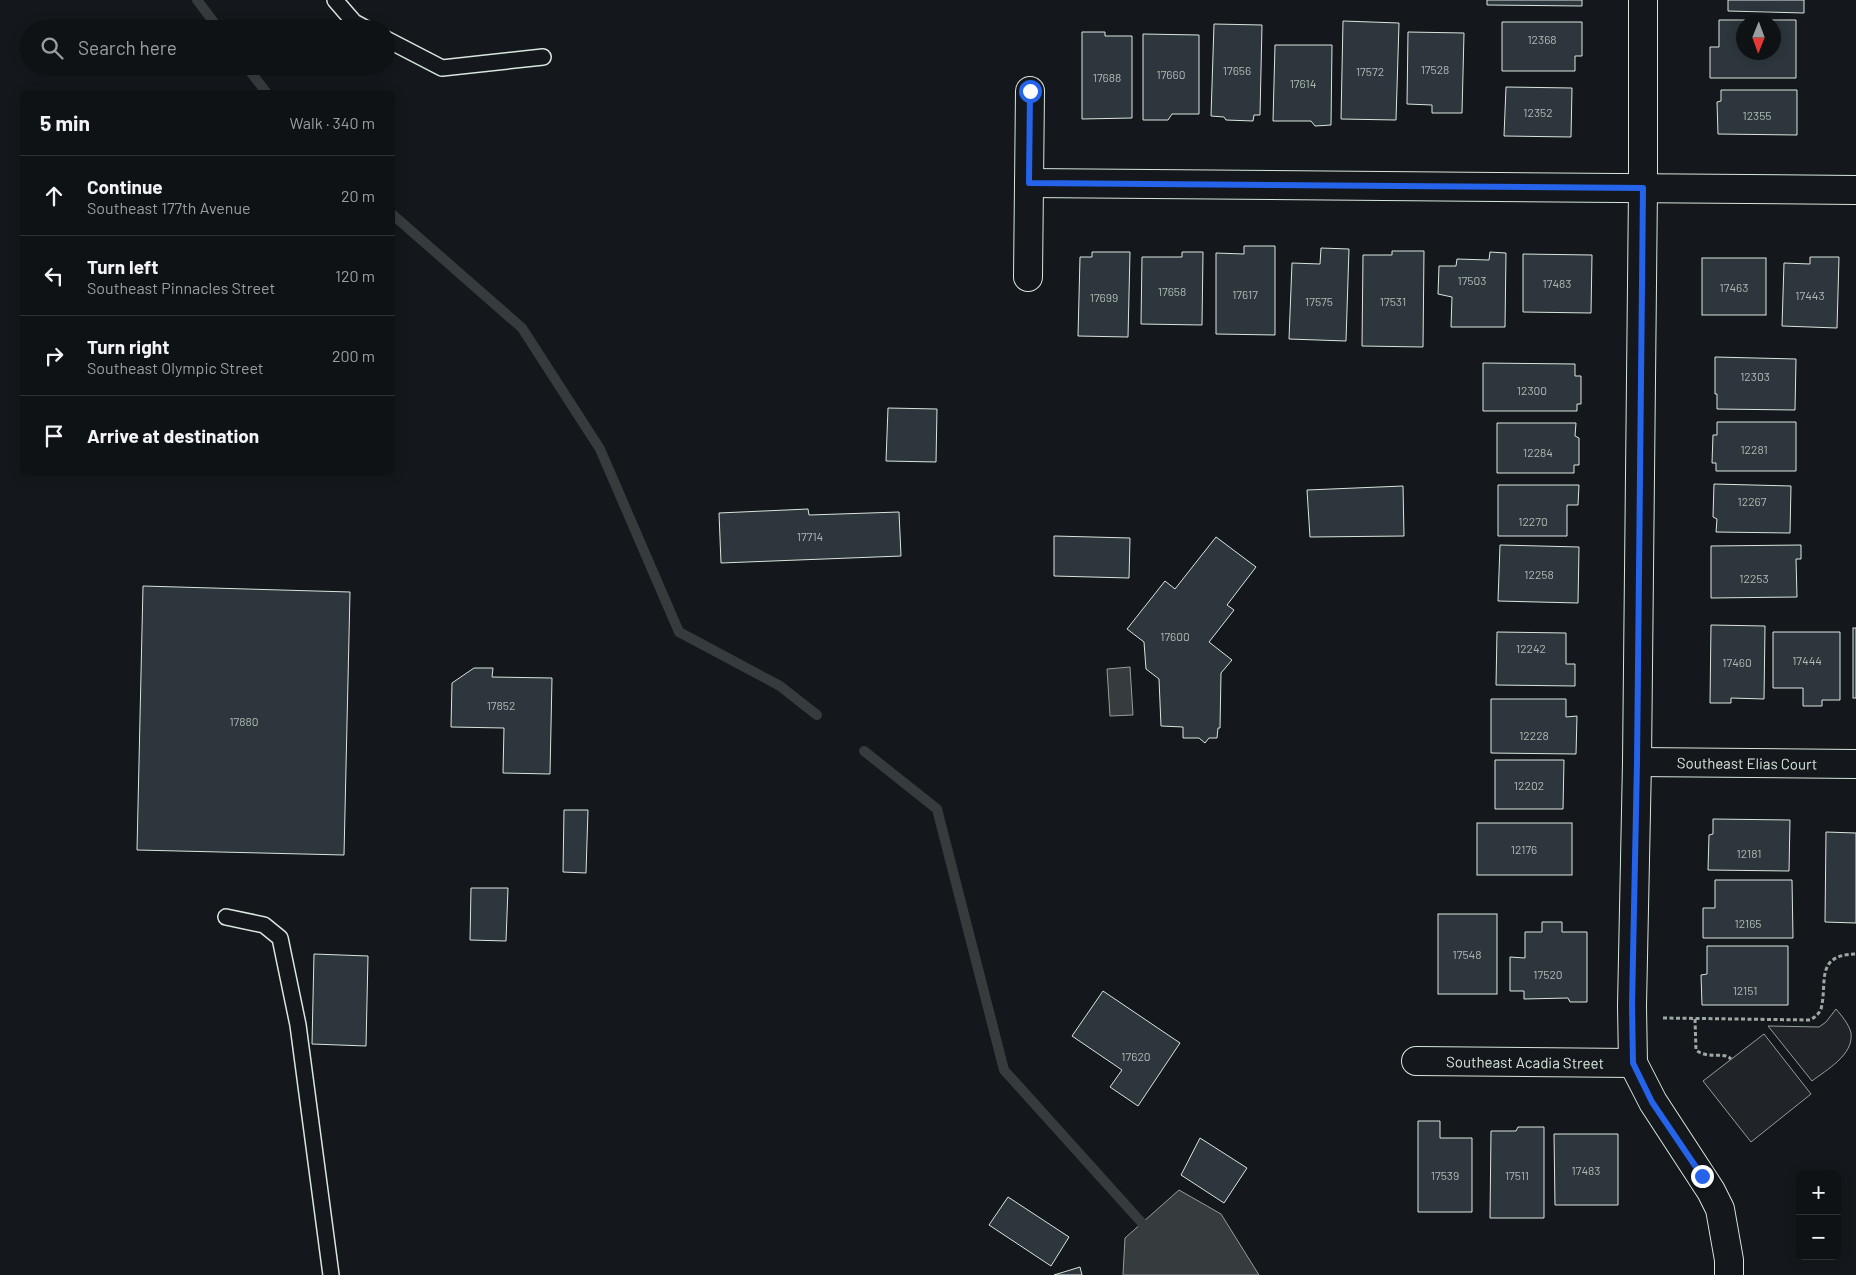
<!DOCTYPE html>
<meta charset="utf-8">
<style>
body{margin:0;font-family:Barlow,sans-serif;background:#181b1e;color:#f1f3f6}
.controls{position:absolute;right:15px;bottom:15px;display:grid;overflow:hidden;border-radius:8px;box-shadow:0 2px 12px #0003}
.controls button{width:45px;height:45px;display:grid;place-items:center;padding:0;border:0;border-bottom:1px solid #2f3234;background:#0f1215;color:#f1f3f6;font:25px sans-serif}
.compass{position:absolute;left:1736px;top:15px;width:45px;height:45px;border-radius:50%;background:#0f1215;box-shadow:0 2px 12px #0003;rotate:181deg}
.stop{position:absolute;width:15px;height:15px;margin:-11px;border:4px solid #2563eb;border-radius:50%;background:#fff}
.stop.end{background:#2563eb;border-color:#fff;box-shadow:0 1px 5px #0008}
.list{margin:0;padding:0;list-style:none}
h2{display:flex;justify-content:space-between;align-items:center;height:65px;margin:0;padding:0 20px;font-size:21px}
h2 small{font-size:16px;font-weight:400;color:#9b9ea0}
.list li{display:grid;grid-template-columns:32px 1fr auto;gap:15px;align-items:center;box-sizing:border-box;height:80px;padding:0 20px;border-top:1px solid #2f3234}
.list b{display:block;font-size:19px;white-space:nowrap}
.list p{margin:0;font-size:16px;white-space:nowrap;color:#9b9ea0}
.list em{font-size:16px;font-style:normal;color:#9b9ea0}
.icon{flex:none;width:28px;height:28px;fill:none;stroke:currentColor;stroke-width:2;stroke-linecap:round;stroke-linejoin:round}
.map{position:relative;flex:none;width:1856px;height:1275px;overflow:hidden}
.search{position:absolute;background:#0f1215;box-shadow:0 2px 12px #0003;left:20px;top:20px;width:375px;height:55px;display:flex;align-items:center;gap:12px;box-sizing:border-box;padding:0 18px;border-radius:28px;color:#9b9ea0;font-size:19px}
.panel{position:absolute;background:#0f1215;box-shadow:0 2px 12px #0003;left:20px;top:90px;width:375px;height:385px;border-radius:8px}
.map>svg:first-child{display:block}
.green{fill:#202428;stroke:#939e99}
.water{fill:#363b3e;stroke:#939e99}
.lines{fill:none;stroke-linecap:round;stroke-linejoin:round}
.stream{stroke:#363b3e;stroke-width:10}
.building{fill:#2c363c;stroke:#d8e6dc;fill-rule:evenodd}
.lane-casing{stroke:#d8e6dc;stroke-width:18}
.street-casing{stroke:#d8e6dc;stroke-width:30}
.path{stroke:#9da8a2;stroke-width:3;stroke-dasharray:4 2.5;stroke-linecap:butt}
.lane{stroke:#14181c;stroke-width:15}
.street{stroke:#14181c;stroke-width:28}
.route{stroke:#2563eb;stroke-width:6}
.labels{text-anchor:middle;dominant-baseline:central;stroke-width:4;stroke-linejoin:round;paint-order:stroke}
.number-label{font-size:12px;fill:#adbab4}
.street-label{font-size:15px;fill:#d8e6dc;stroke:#14181c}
</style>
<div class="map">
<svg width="1856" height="1275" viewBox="0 0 1856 1275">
<rect width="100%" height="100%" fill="#14181c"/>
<g class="green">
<path d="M 1836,1009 C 1841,1015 1849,1024 1851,1033 C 1854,1055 1826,1070 1812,1081 L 1768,1026 L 1819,1027 L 1826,1022 Z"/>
<path d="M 1764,1034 L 1811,1094 L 1751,1142 L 1703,1081 Z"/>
</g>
<g class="water">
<path d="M 1130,667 L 1133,715 L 1110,716 L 1107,669 Z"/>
<path d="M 1179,1190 L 1221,1214 L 1259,1275 L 1123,1275 L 1125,1238 Z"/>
</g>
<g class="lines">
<g class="stream">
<path d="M 197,0 L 219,29"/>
<path d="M 246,66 L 266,92"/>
<path d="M 392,214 L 522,328 L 600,449 L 679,632 L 780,686 L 817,715"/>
<path d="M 864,751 L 937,809 L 1004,1070 L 1142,1223 L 1147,1234"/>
</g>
</g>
<g class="building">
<path d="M 1487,0 L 1582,0 L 1582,6 L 1487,5 Z"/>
<path d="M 1728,0 L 1804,0 L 1804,13 L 1728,11 Z"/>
<path d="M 1719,20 L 1796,20 L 1796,78 L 1710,78 L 1710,47 L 1719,47 ZM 1744,22 L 1774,22 L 1774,52 L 1744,52 Z"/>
<path d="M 1343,21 L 1399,23 L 1396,120 L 1341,119 Z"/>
<path d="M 1502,22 L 1582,22 L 1582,56 L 1575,56 L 1575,71 L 1502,71 Z"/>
<path d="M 1214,24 L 1262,25 L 1260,115 L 1254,115 L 1253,121 L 1226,120 L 1224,117 L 1211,116 Z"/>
<path d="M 1082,32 L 1105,32 L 1105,36 L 1132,36 L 1132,118 L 1082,119 Z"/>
<path d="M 1408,32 L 1464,33 L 1462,113 L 1432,113 L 1432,105 L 1407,104 Z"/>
<path d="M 1143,34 L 1199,35 L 1199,114 L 1172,114 L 1168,120 L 1143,120 Z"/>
<path d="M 1275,45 L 1332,45 L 1331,125 L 1315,126 L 1311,121 L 1273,121 Z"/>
<path d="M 1506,87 L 1572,88 L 1571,137 L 1504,136 Z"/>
<path d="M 1721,90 L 1797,90 L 1797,135 L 1718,134 L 1717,102 L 1721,101 Z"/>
<path d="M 1244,246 L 1275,246 L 1275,335 L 1216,334 L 1216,253 L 1244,254 Z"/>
<path d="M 1321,248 L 1349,249 L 1346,341 L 1289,339 L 1292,263 L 1320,264 Z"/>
<path d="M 1392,251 L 1424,251 L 1423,347 L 1362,346 L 1363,255 L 1392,255 Z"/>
<path d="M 1092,252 L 1130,252 L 1128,337 L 1078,336 L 1080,257 L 1092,257 Z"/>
<path d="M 1182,252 L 1203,252 L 1202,325 L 1141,324 L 1142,257 L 1182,257 Z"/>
<path d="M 1490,252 L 1506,253 L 1505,327 L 1451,327 L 1452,297 L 1438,294 L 1439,266 L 1456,266 L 1457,259 L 1489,260 Z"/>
<path d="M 1523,254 L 1592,255 L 1591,313 L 1523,312 Z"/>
<path d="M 1810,257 L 1839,257 L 1837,328 L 1782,326 L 1784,263 L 1810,264 Z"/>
<rect x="1702" y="258" width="64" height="57"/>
<path d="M 1715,357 L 1796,359 L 1795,410 L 1717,409 L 1717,394 L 1715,394 Z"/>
<path d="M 1483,363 L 1575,364 L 1575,376 L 1581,376 L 1581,404 L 1577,404 L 1577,411 L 1483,411 Z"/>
<path d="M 888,408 L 937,409 L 936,462 L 886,461 Z"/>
<path d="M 1717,422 L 1796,422 L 1796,471 L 1716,471 L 1716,463 L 1712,463 L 1713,435 L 1717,435 Z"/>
<path d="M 1497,423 L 1576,423 L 1575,436 L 1579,438 L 1579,465 L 1574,465 L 1574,473 L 1497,473 Z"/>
<path d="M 1714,484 L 1791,486 L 1790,533 L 1716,532 L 1717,519 L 1713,517 Z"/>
<path d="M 1498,485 L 1579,485 L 1578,505 L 1567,505 L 1567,536 L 1498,536 Z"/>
<path d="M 1403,486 L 1404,536 L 1310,537 L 1307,490 Z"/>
<path d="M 808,509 L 809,515 L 899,512 L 901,556 L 721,563 L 719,513 Z"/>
<path d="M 1054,536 L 1130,538 L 1129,578 L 1054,576 Z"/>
<path d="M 1216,537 L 1256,567 L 1227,605 L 1234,610 L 1209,642 L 1232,660 L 1221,673 L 1220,728 L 1218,728 L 1217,738 L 1209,738 L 1205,743 L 1199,738 L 1183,738 L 1183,727 L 1161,726 L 1159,679 L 1146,669 L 1144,642 L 1127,629 L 1165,581 L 1175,589 Z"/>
<path d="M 1500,545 L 1579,547 L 1578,603 L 1498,601 Z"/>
<path d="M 1801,545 L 1801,559 L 1796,559 L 1797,597 L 1711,598 L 1711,546 Z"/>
<path d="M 143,586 L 350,592 L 344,855 L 137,850 Z"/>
<path d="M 1711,625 L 1765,626 L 1764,699 L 1731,698 L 1731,703 L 1710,703 Z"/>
<rect x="1853" y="628" width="3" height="70"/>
<path d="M 1497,632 L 1566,633 L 1566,664 L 1575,664 L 1575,686 L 1496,685 Z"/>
<path d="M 1773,632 L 1840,632 L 1840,700 L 1822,700 L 1822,706 L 1803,706 L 1803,688 L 1773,688 Z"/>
<path d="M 474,668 L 493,668 L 492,677 L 552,678 L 550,774 L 503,773 L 504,728 L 451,727 L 452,683 Z"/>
<path d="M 1491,699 L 1566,699 L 1566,717 L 1577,716 L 1576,754 L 1491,753 Z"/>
<path d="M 1495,760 L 1564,760 L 1563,809 L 1495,809 Z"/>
<path d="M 564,810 L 588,810 L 586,873 L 563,872 Z"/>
<path d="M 1713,819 L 1790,820 L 1789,871 L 1708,870 L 1709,835 L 1713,834 Z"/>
<rect x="1477" y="823" width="95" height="52"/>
<path d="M 1826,832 L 1856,833 L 1856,923 L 1825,922 Z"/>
<path d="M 1715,880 L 1792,880 L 1793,938 L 1703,938 L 1703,908 L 1715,908 Z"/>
<path d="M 471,888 L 508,888 L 506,941 L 470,940 Z"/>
<rect x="1438" y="914" width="59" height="80"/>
<path d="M 1542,922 L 1562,922 L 1562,932 L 1587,932 L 1587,1002 L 1570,1002 L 1568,998 L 1524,999 L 1524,991 L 1510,991 L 1510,957 L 1525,958 L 1525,932 L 1542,932 Z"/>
<path d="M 1707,946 L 1788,946 L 1788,1005 L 1702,1005 L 1701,975 L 1707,974 Z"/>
<path d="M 314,954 L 368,956 L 366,1046 L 312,1044 Z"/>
<path d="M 1103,991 L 1180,1043 L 1138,1106 L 1110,1087 L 1122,1070 L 1072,1036 Z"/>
<path d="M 1418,1121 L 1440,1121 L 1440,1138 L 1472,1138 L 1472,1212 L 1418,1212 Z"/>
<path d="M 1518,1127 L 1544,1127 L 1544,1218 L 1490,1218 L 1491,1131 L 1516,1131 Z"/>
<path d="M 1554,1134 L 1618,1134 L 1618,1205 L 1555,1205 Z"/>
<path d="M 1200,1138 L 1247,1168 L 1224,1203 L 1181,1175 Z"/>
<path d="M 1008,1197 L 1069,1237 L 1051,1266 L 989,1225 Z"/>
<path d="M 1080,1267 L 1082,1275 L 1054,1275 Z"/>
</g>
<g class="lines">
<g class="lane-casing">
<g id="lane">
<path d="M 335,0 L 354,22 L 367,29"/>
<path d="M 386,39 L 442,68 L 543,57"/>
<path d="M 226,917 L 264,925 L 280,938 L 298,1025 L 331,1275"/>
</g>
</g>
<g class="street-casing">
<g id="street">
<path d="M 1643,0 L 1643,188 L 1637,762 L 1632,1006 L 1633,1063 L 1653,1102 L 1711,1191 L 1720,1209 L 1729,1260 L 1729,1275"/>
<path d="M 1029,183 L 1856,190"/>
<path d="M 1028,277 L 1030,91"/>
<path id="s1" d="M 1637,762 L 1856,764"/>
<path id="s2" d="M 1416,1061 L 1633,1063"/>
</g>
</g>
<g class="path">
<path d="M 1663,1018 L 1810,1020 C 1815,1017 1819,1014 1821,1009 C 1828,982 1814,955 1856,954"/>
<path d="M 1695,1019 L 1696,1050 C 1709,1060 1723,1051 1731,1059"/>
</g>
<use href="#lane" class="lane"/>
<use href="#street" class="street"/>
</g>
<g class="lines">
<path class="route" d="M 1030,91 L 1029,183 L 1643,188 L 1637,762 L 1632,1006 L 1633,1063 L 1652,1102 L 1702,1176"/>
</g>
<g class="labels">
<g class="number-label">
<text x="1542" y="39">12368</text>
<text x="1435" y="69">17528</text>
<text x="1237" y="70">17656</text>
<text x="1370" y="71">17572</text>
<text x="1171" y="74">17660</text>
<text x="1107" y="77">17688</text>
<text x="1303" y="83">17614</text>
<text x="1538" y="112">12352</text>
<text x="1757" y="115">12355</text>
<text x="1472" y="280">17503</text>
<text x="1557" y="283">17483</text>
<text x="1734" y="287">17463</text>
<text x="1172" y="291">17658</text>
<text x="1245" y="294">17617</text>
<text x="1810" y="295">17443</text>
<text x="1104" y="297">17699</text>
<text x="1319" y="301">17575</text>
<text x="1393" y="301">17531</text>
<text x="1755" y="376">12303</text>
<text x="1532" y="390">12300</text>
<text x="1754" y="449">12281</text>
<text x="1538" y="452">12284</text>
<text x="1752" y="501">12267</text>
<text x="1533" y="521">12270</text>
<text x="810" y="536">17714</text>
<text x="1539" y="574">12258</text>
<text x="1754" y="578">12253</text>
<text x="1175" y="636">17600</text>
<text x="1531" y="648">12242</text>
<text x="1807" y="660">17444</text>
<text x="1737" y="662">17460</text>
<text x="501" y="705">17852</text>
<text x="244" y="721">17880</text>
<text x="1534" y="735">12228</text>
<text x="1529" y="785">12202</text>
<text x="1524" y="849">12176</text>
<text x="1749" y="853">12181</text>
<text x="1748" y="923">12165</text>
<text x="1467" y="954">17548</text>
<text x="1548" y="974">17520</text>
<text x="1745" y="990">12151</text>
<text x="1136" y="1056">17620</text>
<text x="1586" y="1170">17483</text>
<text x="1445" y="1175">17539</text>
<text x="1517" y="1175">17511</text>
</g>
<g class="street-label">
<text stroke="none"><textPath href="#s1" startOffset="110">Southeast Elias Court</textPath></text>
<text stroke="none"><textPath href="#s2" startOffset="109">Southeast Acadia Street</textPath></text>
</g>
</g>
</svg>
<div class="controls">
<button>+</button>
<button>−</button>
</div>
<svg class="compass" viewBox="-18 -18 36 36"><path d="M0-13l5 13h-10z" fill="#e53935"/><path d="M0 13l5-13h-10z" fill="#9b9ea0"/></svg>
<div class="stop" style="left:1030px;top:91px"></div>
<div class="stop end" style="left:1702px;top:1176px"></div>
<div class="search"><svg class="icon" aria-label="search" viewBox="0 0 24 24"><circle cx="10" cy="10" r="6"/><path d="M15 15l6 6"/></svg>Search here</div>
<section class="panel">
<h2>5 min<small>Walk · 340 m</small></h2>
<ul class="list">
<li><svg class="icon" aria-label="ahead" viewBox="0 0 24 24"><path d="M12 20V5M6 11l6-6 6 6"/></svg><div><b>Continue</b><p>Southeast 177th Avenue</p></div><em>20 m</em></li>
<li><svg class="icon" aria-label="left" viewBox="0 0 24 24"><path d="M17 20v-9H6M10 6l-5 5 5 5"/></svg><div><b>Turn left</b><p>Southeast Pinnacles Street</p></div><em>120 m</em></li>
<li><svg class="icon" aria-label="right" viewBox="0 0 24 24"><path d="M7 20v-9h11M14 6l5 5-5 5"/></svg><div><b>Turn right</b><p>Southeast Olympic Street</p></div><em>200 m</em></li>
<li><svg class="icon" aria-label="arrive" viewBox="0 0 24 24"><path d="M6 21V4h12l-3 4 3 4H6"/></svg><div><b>Arrive at destination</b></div></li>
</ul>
</section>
</div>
